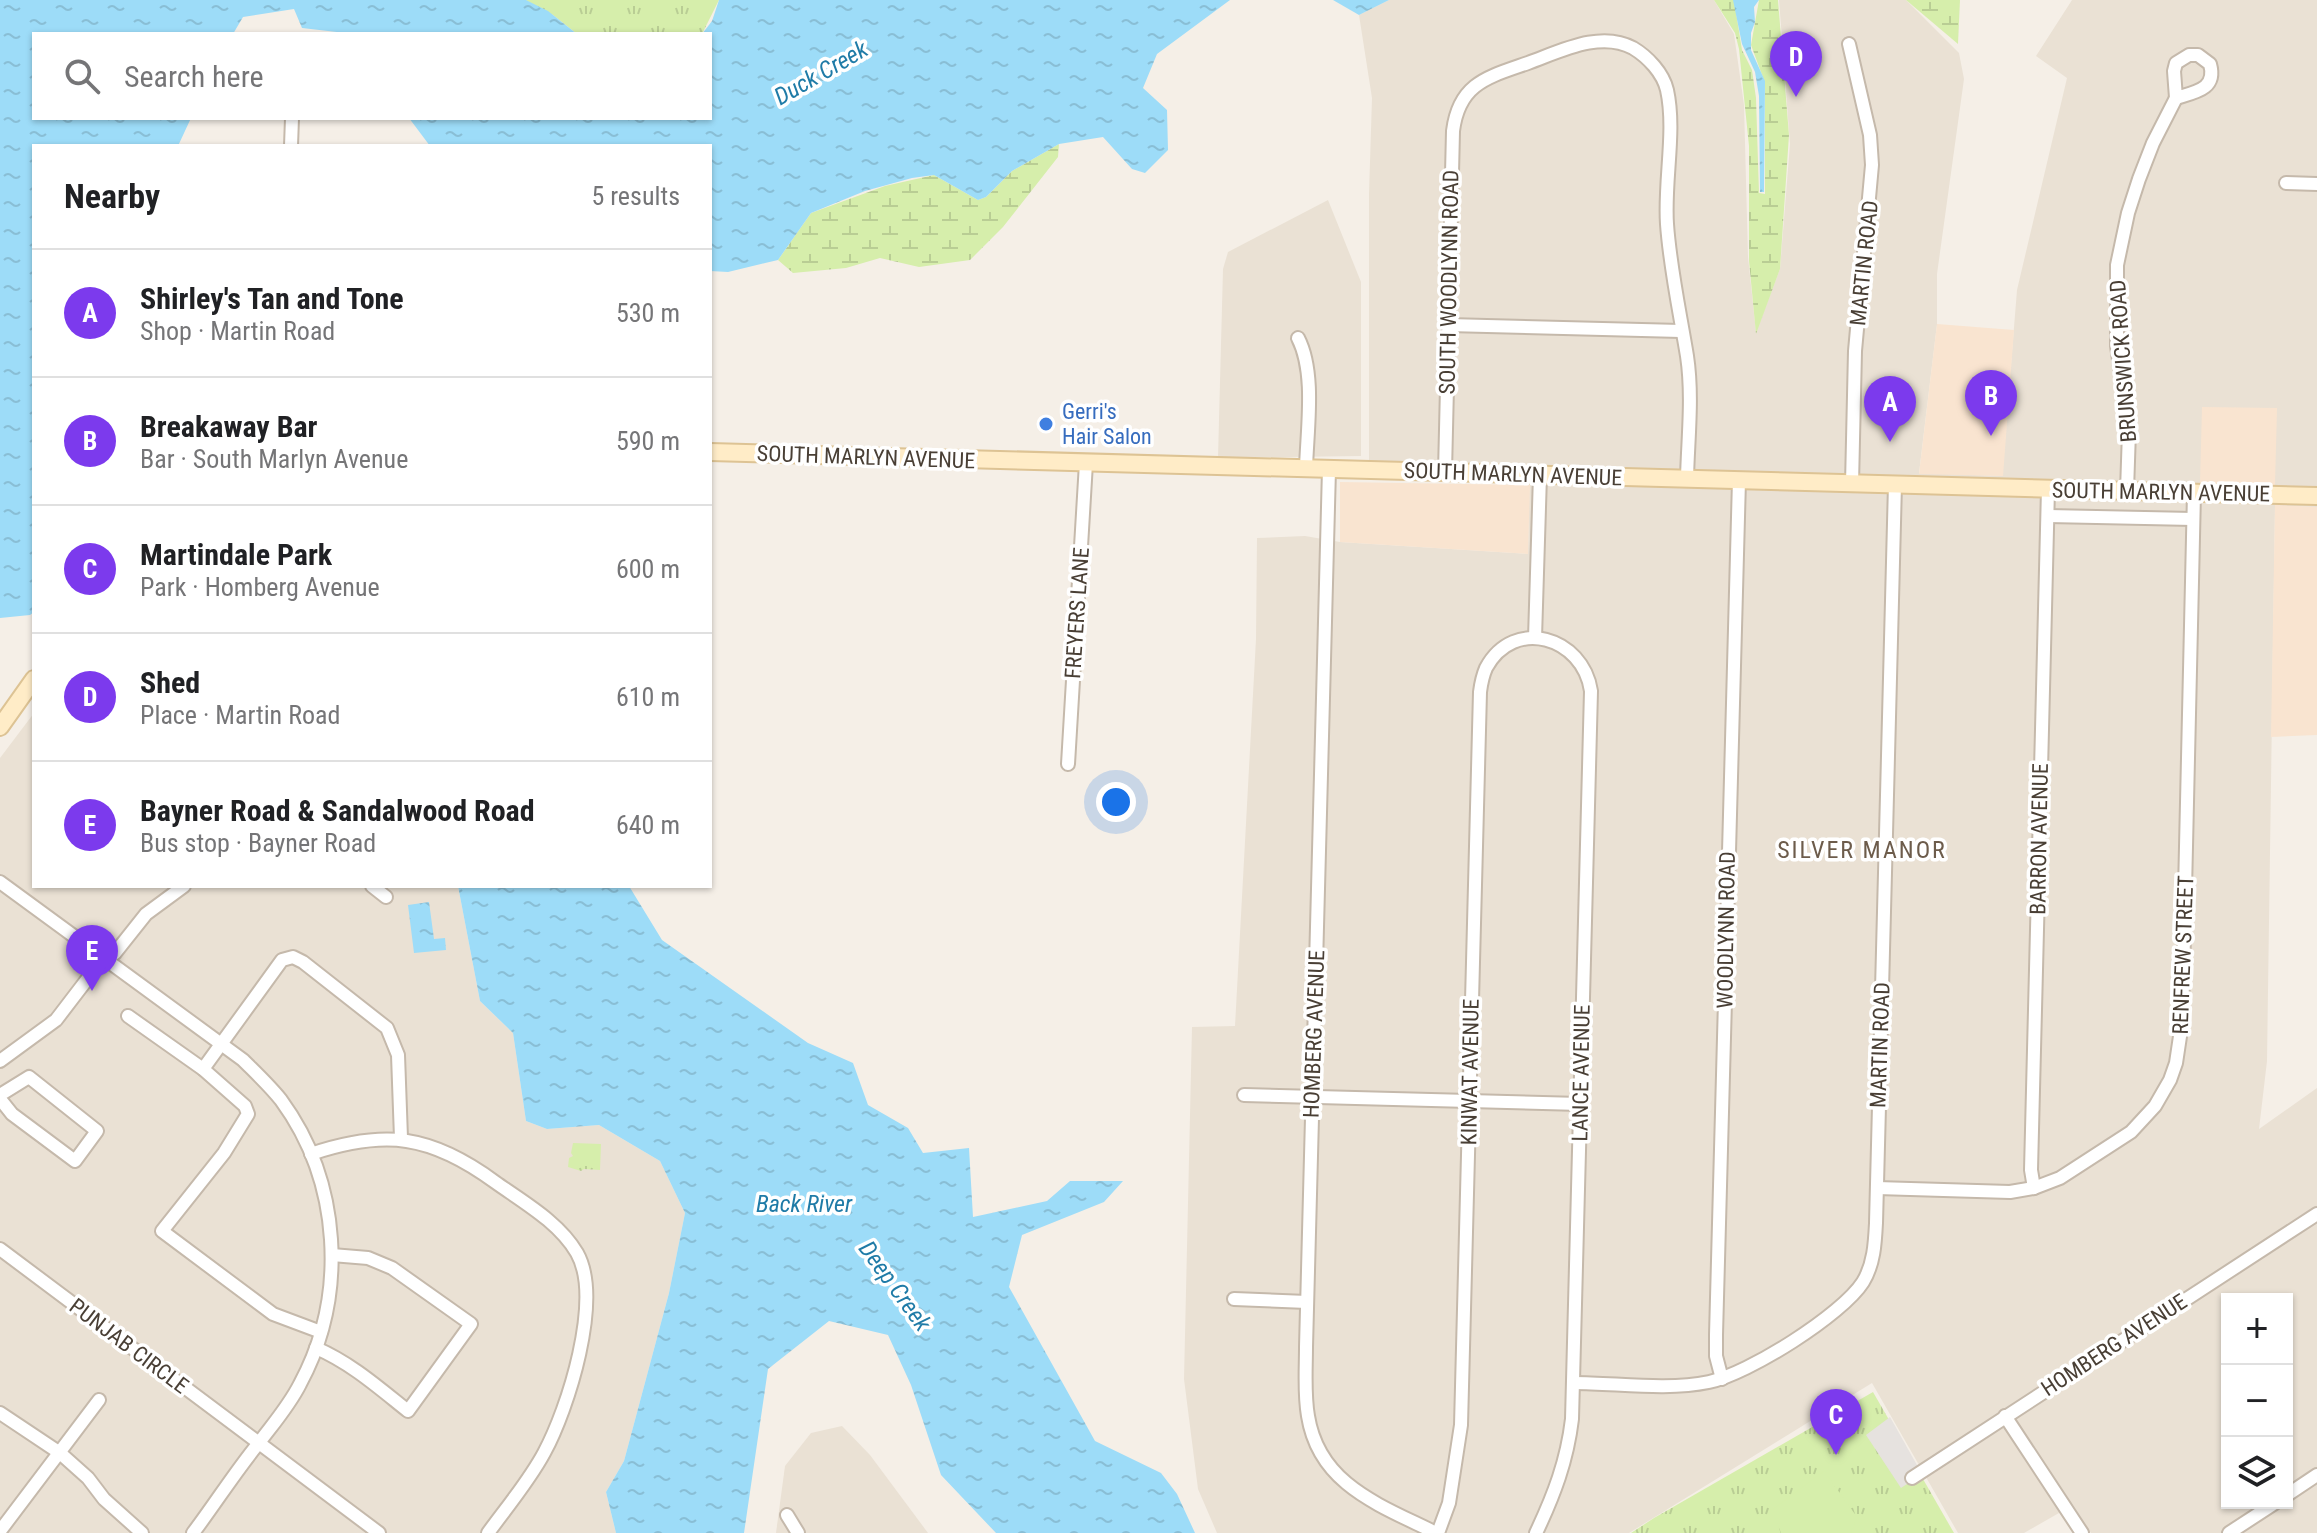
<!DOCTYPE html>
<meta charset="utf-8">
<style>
body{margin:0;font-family:"Roboto Condensed",sans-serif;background:#f6f6f6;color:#202124}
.controls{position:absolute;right:24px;bottom:24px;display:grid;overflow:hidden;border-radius:0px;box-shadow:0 2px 6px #0004}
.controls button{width:72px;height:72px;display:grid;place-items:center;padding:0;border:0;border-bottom:2px solid #e0e0e0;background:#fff;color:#202124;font:40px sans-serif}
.you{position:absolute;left:1116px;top:802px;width:28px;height:28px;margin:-20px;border:6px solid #fff;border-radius:50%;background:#1a73e8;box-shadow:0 0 0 12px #1a73e833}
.badge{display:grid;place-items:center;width:52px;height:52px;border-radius:50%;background:#7c3aed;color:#fff;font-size:26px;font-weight:700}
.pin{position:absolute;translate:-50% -66px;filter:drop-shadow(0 2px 4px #0008)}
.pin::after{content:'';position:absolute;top:42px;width:28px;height:24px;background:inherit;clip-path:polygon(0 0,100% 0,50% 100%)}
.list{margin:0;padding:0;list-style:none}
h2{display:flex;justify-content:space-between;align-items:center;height:104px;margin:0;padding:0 32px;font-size:34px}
h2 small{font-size:26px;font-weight:400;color:#757577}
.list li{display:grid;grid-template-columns:52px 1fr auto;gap:24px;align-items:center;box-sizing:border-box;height:128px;padding:0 32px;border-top:2px solid #e0e0e0}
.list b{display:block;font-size:30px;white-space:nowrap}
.list p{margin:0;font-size:26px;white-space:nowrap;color:#757577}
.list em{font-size:26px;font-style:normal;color:#757577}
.icon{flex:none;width:44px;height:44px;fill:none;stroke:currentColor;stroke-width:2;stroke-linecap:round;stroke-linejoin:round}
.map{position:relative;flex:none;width:2317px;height:1533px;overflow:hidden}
.search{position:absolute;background:#fff;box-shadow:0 2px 6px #0004;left:32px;top:32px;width:680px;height:88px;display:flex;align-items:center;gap:20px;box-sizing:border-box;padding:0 28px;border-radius:0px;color:#757577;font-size:30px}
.panel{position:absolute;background:#fff;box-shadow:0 2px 6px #0004;left:32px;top:144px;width:680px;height:744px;border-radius:0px}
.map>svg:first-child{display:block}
.residential{fill:#eae1d4;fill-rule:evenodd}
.commercial{fill:#f9e4d0}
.grass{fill:url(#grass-tufts)}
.wetland{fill:url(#wetland-marsh)}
.pitch{fill:#d6eeab}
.parking{fill:#e6e2df}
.water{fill:url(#water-ripples)}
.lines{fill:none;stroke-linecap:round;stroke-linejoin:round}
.street-casing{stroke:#c5b9ab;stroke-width:16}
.secondary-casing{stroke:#ddc394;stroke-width:20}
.street{stroke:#fff;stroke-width:12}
.secondary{stroke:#ffecc7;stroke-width:16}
.shop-dot{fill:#3f7fe0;stroke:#fff;stroke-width:3}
.labels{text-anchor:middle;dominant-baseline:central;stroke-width:7;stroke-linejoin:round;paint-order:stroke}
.street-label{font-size:22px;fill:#493f35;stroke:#fff}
.shop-label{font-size:22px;fill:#366cbe;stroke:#fff;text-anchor:start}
.water-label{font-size:24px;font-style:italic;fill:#1f7ba7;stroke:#fff}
.neighbourhood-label{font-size:24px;letter-spacing:2px;fill:#6d5c4b;stroke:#fff}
</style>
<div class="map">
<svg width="2317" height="1533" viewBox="0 0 2317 1533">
<defs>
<pattern id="grass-tufts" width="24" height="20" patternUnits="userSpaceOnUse" patternTransform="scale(2)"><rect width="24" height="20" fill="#d6eeab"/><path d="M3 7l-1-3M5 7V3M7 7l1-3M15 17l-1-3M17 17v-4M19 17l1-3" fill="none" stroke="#b9cd94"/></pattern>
<pattern id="wetland-marsh" width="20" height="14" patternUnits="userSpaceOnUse" patternTransform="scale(2)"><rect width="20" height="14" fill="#d6eeab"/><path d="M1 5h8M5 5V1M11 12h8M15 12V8" fill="none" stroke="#b9cd94"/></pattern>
<pattern id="water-ripples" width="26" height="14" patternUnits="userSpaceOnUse" patternTransform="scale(2)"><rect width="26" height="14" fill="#9ddcf8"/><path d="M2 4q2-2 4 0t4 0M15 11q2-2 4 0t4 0" fill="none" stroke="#89bed5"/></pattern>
</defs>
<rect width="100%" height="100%" fill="#f5efe7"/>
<g class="residential">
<path d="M 1389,0 L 1714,0 L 1734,34 L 1744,105 L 1748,257 L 1756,332 L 1780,269 L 1790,144 L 1779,0 L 1906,0 L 1959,53 L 1964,79 L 1937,274 L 1937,324 L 1919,473 L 2002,476 L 2017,290 L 2067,78 L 2036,56 L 2072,0 L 2317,0 L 2317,507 L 2275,506 L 2267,1061 L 2259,1129 L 2317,1088 L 2317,1533 L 2091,1533 L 2073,1505 L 2024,1533 L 1958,1533 L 1872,1383 L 1629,1533 L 1217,1533 L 1198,1489 L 1184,1379 L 1192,1027 L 1235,1026 L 1256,639 L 1257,538 L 1305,536 L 1340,542 L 1528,554 L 1530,465 L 1369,461 L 1369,194 L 1372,98 L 1359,15 ZM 2227,1299 L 2287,1299 L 2287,1503 L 2227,1503 Z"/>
<path d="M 1328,200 L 1361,282 L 1361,456 L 1218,458 L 1223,269 L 1228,252 Z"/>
<path d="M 34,713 L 34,886 L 458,886 L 480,1001 L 513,1033 L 526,1121 L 547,1129 L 599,1125 L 660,1161 L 685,1213 L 669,1293 L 624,1461 L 606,1492 L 616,1533 L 0,1533 L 0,758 Z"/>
<path d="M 842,1426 L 870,1455 L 928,1533 L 776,1533 L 785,1466 L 811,1433 Z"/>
</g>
<g class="commercial">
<path d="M 1937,324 L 2014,330 L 2003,476 L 1919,474 Z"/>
<path d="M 2202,407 L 2277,408 L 2275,485 L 2200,484 Z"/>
<path d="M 1340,482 L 1530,485 L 1528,554 L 1340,542 Z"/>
<path d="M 2275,505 L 2317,507 L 2317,735 L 2271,737 Z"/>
</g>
<g class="grass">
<path d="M 525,0 L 719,0 L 702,34 L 577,34 L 553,15 Z"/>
<path d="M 573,1143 L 601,1144 L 600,1170 L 584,1169 L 581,1171 L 568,1167 L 569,1158 L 573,1156 L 571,1153 Z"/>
<path d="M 1873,1392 L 1954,1533 L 1631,1533 L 1654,1518 Z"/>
</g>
<g class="wetland">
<path d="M 1714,0 L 1734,0 L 1742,50 L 1752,70 L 1756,98 L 1759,193 L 1765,194 L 1765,83 L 1751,45 L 1759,0 L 1778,0 L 1789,135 L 1780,269 L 1756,334 L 1749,261 L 1749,146 L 1739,49 L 1735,33 Z"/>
<path d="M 1906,0 L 1960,0 L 1958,44 Z"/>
<path d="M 1059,144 L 1058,157 L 1003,227 L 970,260 L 919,267 L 880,258 L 846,268 L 793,273 L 778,260 L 811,213 L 885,186 L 934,175 L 978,200 L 986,197 L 1012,171 Z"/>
</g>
<path class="pitch" d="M 1824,1471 L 1857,1517 L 1851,1533 L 1781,1533 L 1772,1510 Z"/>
<path class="parking" d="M 1890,1417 L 1922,1474 L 1901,1488 L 1866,1435 Z"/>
<g class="water">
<path d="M 0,0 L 526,0 L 548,11 L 577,34 L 354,34 L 302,28 L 294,9 L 243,17 L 233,34 L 34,34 L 34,118 L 191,118 L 178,146 L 34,146 L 34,612 L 30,615 L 0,618 Z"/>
<path d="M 719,0 L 1230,0 L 1157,54 L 1143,88 L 1167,110 L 1168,150 L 1145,173 L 1132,169 L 1103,137 L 1059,144 L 1012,171 L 986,197 L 978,200 L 934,175 L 912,178 L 865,191 L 811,213 L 778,260 L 728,272 L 710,271 L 710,146 L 430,146 L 409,118 L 710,118 L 710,34 L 702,34 L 712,21 Z"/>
<path d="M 1333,0 L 1389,0 L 1359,15 Z"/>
<path d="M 1733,0 L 1759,0 L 1754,7 L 1755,22 L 1751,33 L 1751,50 L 1765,81 L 1764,192 L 1760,192 L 1759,96 L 1755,72 L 1742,44 Z"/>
<path d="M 458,886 L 629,886 L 662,940 L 808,1043 L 853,1063 L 868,1105 L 908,1128 L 923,1153 L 969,1148 L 973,1217 L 1047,1201 L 1070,1181 L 1123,1181 L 1104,1202 L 1022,1235 L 1009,1287 L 1095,1441 L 1161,1473 L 1177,1494 L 1195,1533 L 996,1533 L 941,1475 L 911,1385 L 888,1335 L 829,1321 L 768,1369 L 744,1533 L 616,1533 L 606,1492 L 624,1461 L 669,1293 L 685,1213 L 660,1161 L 599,1125 L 547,1129 L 526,1121 L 513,1033 L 480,1001 Z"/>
<path d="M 429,902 L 434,939 L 445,938 L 446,950 L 414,953 L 408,905 Z"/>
</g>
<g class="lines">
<g class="street-casing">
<g id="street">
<path d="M 1849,44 L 1870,135 L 1872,165 L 1855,351 L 1852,484"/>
<path d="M 2189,55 L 2198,55 L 2210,64 C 2217,89 2196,92 2176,98 L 2174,71 L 2176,63 Z"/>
<path d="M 291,146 L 292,118"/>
<path d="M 2286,183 L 2317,184"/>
<path d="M 1448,325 L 1681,331"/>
<path d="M 1298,338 C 1316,373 1307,429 1306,469"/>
<path d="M 1329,469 L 1306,1347 C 1306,1370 1304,1394 1308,1416 C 1319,1485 1380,1505 1436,1533"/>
<path d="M 1445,472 L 1453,131 C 1459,83 1488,77 1528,63 C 1559,52 1600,30 1633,48 C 1648,57 1663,73 1667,90 C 1676,131 1664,181 1667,224 C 1670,268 1680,313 1687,356 C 1693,396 1688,438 1687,478"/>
<path d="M 2127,491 L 2129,431 L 2117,346 L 2117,265 L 2128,213 L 2139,179 L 2153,143 L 2176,98"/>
<path d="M 2048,516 L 2193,519"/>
<path d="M 1535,638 L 1540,475"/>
<path d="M 1068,764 L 1086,463"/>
<path d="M 0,882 L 243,1060 C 256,1073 270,1086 281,1100 C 341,1182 348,1295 300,1384 C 289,1406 273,1424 258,1444 C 235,1472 215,1504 193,1533"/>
<path d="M 372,886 L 386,897"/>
<path d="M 128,1016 L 203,1069 L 245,1106 L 248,1114 L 224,1153 L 162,1231 L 273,1314 L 321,1332"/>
<path d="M 0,1061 L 56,1020 L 95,969 L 115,953 L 146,914 L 184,886"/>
<path d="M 203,1069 L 282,960 L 293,957 L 303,962 L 387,1028 L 398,1055 L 401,1138"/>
<path d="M 0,1095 L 29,1077 L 97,1131 L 75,1161 L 12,1114 L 0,1099"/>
<path d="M 1244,1095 L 1580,1104"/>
<path d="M 311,1154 C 385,1129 431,1135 495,1182 C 523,1202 559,1222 577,1253 C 603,1299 568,1409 544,1453 C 529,1481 507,1507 488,1533"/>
<path d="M 1877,1188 L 2010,1192 L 2034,1188 L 2060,1178 L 2131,1132 L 2155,1106 L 2170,1080 L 2176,1063 L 2182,1023 L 2194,493"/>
<path d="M 2034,1188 L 2031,1170 L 2048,489"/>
<path d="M 0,1249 L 379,1533"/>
<path d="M 1234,1299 L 1307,1302"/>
<path d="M 316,1348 C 351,1363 379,1388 408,1411 L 471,1324 L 392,1268 L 368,1258 L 332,1255"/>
<path d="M 1722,1379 L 1716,1356 L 1716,1335 L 1739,480"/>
<path d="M 1574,1383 C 1617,1383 1666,1391 1709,1382 C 1748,1374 1842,1315 1863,1282 C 1874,1264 1875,1243 1876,1223 L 1895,484"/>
<path d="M 0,1413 L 60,1453 L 88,1478 L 104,1499 L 142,1533"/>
<path d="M 2005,1416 L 2082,1533"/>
<path d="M 1912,1478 L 2317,1214"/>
<path d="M 2287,1495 L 2317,1475"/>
<path d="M 787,1515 L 798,1533"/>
<path d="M 0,1531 L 99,1400"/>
<path d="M 1438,1533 L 1449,1503 L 1461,1425 L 1480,692 C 1481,684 1483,675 1486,668 C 1514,616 1583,637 1591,691 L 1572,1419 C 1567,1461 1554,1495 1536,1533"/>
<path d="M 2229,1533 L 2275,1503"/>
</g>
</g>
<g class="secondary-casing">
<g id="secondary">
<path d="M 710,452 L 2317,496"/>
<path d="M 0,727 L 34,679"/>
</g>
</g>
<use href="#street" class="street"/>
<use href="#secondary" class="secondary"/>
</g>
<circle class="shop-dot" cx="1046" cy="424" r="8"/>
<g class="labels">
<g class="street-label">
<text transform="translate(1864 263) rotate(-84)">MARTIN ROAD</text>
<text transform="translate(1449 282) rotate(-89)">SOUTH WOODLYNN ROAD</text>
<text transform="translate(2123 361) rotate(-94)">BRUNSWICK ROAD</text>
<text transform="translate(866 457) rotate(2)">SOUTH MARLYN AVENUE</text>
<text transform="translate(1513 474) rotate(2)">SOUTH MARLYN AVENUE</text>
<text transform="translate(2161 492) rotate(1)">SOUTH MARLYN AVENUE</text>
<text transform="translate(1077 613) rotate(-86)">FREYERS LANE</text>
<text transform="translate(2039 839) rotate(-89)">BARRON AVENUE</text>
<text transform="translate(1726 930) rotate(-89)">WOODLYNN ROAD</text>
<text transform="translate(2183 955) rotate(-88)">RENFREW STREET</text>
<text transform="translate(1314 1034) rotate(-88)">HOMBERG AVENUE</text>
<text transform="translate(1880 1045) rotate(-88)">MARTIN ROAD</text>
<text transform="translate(1470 1072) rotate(-89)">KINWAT AVENUE</text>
<text transform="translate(1581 1073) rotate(-89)">LANCE AVENUE</text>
<text transform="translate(2114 1345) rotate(-33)">HOMBERG AVENUE</text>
<text transform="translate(129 1346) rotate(37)">PUNJAB CIRCLE</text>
</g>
<g class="shop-label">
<text x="1062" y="411">Gerri's<tspan x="1062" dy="25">Hair Salon</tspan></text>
</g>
<g class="water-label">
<text transform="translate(821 73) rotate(-30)">Duck Creek</text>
<text x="804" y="1204">Back River</text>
<text transform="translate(895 1286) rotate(54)">Deep Creek</text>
</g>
<g class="neighbourhood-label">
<text x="1862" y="850">SILVER MANOR</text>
</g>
</g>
</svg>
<div class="controls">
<button>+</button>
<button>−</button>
<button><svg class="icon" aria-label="layers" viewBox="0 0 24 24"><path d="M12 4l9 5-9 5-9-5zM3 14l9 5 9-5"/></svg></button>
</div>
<div class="you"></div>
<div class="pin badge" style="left:1890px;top:442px">A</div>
<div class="pin badge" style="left:1991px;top:436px">B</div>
<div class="pin badge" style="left:1836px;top:1455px">C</div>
<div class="pin badge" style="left:1796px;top:97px">D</div>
<div class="pin badge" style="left:92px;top:991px">E</div>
<div class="search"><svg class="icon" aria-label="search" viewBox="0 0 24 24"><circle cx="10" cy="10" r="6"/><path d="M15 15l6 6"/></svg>Search here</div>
<section class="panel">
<h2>Nearby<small>5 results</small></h2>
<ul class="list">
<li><span class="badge">A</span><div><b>Shirley's Tan and Tone</b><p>Shop · Martin Road</p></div><em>530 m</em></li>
<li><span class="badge">B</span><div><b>Breakaway Bar</b><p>Bar · South Marlyn Avenue</p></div><em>590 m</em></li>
<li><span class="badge">C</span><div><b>Martindale Park</b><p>Park · Homberg Avenue</p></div><em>600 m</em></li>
<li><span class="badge">D</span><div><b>Shed</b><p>Place · Martin Road</p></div><em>610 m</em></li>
<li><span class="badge">E</span><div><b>Bayner Road &amp; Sandalwood Road</b><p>Bus stop · Bayner Road</p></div><em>640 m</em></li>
</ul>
</section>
</div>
